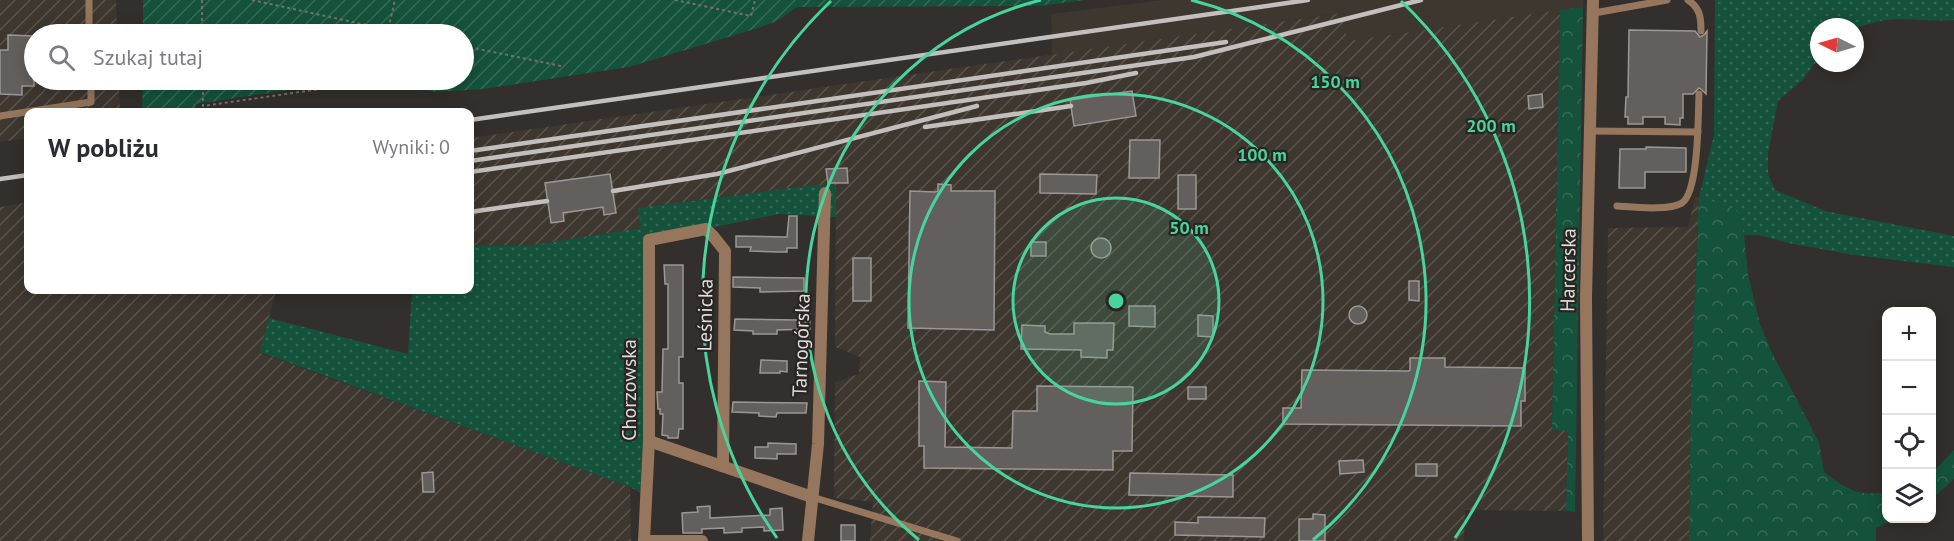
<!DOCTYPE html>
<html lang="pl">
<meta charset="utf-8">
<style>
body{margin:0;font-family:"PT Sans",sans-serif;background:#f7f7f7;color:#2b2b33}
.controls{position:absolute;right:18px;bottom:18px;display:grid;overflow:hidden;border-radius:12px;box-shadow:0 3px 15px #0003}
.controls button{width:54px;height:54px;display:grid;place-items:center;padding:0;border:0;border-bottom:2px solid #e1e1e2;background:#fff;color:#2b2b33;font:30px sans-serif}
.compass{position:absolute;left:1810px;top:18px;width:54px;height:54px;border-radius:50%;background:#fff;box-shadow:0 3px 15px #0003;rotate:275deg}
.list{margin:0;padding:0;list-style:none}
h2{display:flex;justify-content:space-between;align-items:center;height:78px;margin:0;padding:0 24px;font-size:26px}
h2 small{font-size:20px;font-weight:400;color:#7c7c81}
.icon{flex:none;width:33px;height:33px;fill:none;stroke:currentColor;stroke-width:2;stroke-linecap:round;stroke-linejoin:round}
.map{position:relative;flex:none;width:1954px;height:541px;overflow:hidden}
.search{position:absolute;background:#fff;box-shadow:0 3px 15px #0003;left:24px;top:24px;width:450px;height:66px;display:flex;align-items:center;gap:15px;box-sizing:border-box;padding:0 21px;border-radius:33px;color:#7c7c81;font-size:22px}
.panel{position:absolute;background:#fff;box-shadow:0 3px 15px #0003;left:24px;top:108px;width:450px;height:186px;border-radius:12px}
.map>svg:first-child{display:block}
.built{fill:#3d372f}
.industrial{fill:url(#industrial-furrows)}
.grass{fill:url(#grass-dots)}
.forest{fill:url(#forest-crowns)}
.garden{fill:url(#garden-furrows)}
.building{fill:#625f5c;stroke:#9b9894;stroke-width:1.5}
.lines{fill:none;stroke-linecap:round;stroke-linejoin:round}
.path{stroke:#74716e;stroke-width:2;stroke-dasharray:3 3;stroke-linecap:butt}
.service{stroke:#96765c;stroke-width:7}
.minor{stroke:#96765c;stroke-width:12}
.rail{stroke:#c2bfbd;stroke-width:4.5}
.ring{fill:none;stroke:#48d49d;stroke-width:3}
.labels{text-anchor:middle;dominant-baseline:central;stroke-width:4.5;stroke-linejoin:round;paint-order:stroke}
.street-label{font-size:20px;fill:#dfdddb;stroke:#282522}
.centre{fill:#48d49d;stroke:#282522;stroke-width:3}
.ring-label{font-size:18px;text-anchor:middle;font-weight:bold;fill:#48d49d;stroke:#282522;stroke-width:4.5;stroke-linejoin:round;paint-order:stroke}
</style>
<div class="map">
<svg width="1954" height="541" viewBox="0 0 1954 541">
<defs>
<pattern id="industrial-furrows" width="10" height="10" patternUnits="userSpaceOnUse" patternTransform="scale(1.5)"><rect width="10" height="10" fill="#3d372f"/><path d="M-1 1l2-2M0 10L10 0M9 11l2-2" fill="none" stroke="#59544d"/></pattern>
<pattern id="grass-dots" width="8" height="8" patternUnits="userSpaceOnUse" patternTransform="scale(1.5)"><rect width="8" height="8" fill="#15523c"/><path d="M2 2h.1M6 6h.1" fill="none" stroke="#376a58" stroke-width="1.8" stroke-linecap="round"/></pattern>
<pattern id="forest-crowns" width="20" height="18" patternUnits="userSpaceOnUse" patternTransform="scale(1.5)"><rect width="20" height="18" fill="#15523c"/><path d="M2 6a3 3 0 1 1 6 0M12 15a3 3 0 1 1 6 0" fill="none" stroke="#376a58"/></pattern>
<pattern id="garden-furrows" width="10" height="10" patternUnits="userSpaceOnUse" patternTransform="scale(1.5)"><rect width="10" height="10" fill="#15523c"/><path d="M-1 1l2-2M0 10L10 0M9 11l2-2" fill="none" stroke="#376a58"/></pattern>
</defs>
<rect width="100%" height="100%" fill="#322f2c"/>
<path class="built" d="M 1162,0 L 1583,0 L 1583,7 L 1348,41 L 1340,13 L 1052,55 L 1051,14 Z"/>
<g class="industrial">
<path d="M 0,0 L 116,0 L 117,34 L 34,34 L 34,80 L 119,80 L 120,112 L 28,112 L 28,138 L 0,142 Z"/>
<path d="M 1560,10 L 1552,430 L 1568,430 L 1566,511 L 1465,510 L 1464,541 L 870,541 L 873,502 L 834,498 L 835,382 L 859,374 L 860,357 L 835,347 L 836,185 L 814,185 L 639,208 L 642,228 L 526,246 L 470,245 L 470,138 L 1341,13 L 1348,41 Z"/>
<path d="M 1695,197 L 1699,197 L 1691,389 L 1689,541 L 1603,541 L 1608,228 L 1688,227 Z"/>
<path d="M 28,202 L 28,290 L 276,290 L 260,353 L 630,487 L 631,541 L 0,541 L 0,207 Z"/>
</g>
<g class="grass">
<path d="M 1715,0 L 1954,0 L 1954,20 C 1918,23 1892,12 1855,29 L 1855,27 L 1819,27 L 1819,58 L 1802,80 L 1778,101 L 1768,154 L 1768,174 L 1775,190 L 1825,211 L 1954,236 L 1954,267 L 1854,255 L 1788,243 L 1758,235 L 1744,235 L 1737,210 L 1699,197 L 1714,135 Z"/>
<path d="M 814,185 L 836,185 L 836,217 L 779,214 L 649,240 L 646,496 L 630,487 L 260,352 L 269,318 L 408,354 L 412,290 L 470,290 L 470,245 L 526,246 L 641,228 L 638,208 Z"/>
</g>
<g class="forest">
<path d="M 1583,7 L 1575,512 L 1566,511 L 1568,431 L 1552,430 L 1560,10 Z"/>
<path d="M 1699,197 L 1737,210 L 1744,235 L 1748,274 L 1760,324 L 1772,353 L 1819,442 L 1824,472 C 1846,489 1858,497 1886,492 L 1886,518 L 1894,519 L 1876,528 L 1876,541 L 1689,541 L 1691,389 Z"/>
<path d="M 1954,450 L 1954,479 L 1932,499 L 1932,473 Z"/>
</g>
<path class="garden" d="M 143,0 L 1085,0 L 1039,6 L 797,7 L 777,21 L 755,29 L 629,67 L 484,89 L 435,92 L 377,82 L 356,80 L 196,104 L 195,112 L 142,112 L 143,80 L 464,80 L 464,34 L 143,34 Z"/>
<g class="building">
<path d="M 1629,30 L 1695,31 L 1700,37 L 1704,35 L 1707,31 L 1706,94 L 1702,90 L 1699,88 L 1693,94 L 1683,94 L 1683,118 L 1680,118 L 1680,125 L 1665,124 L 1665,117 L 1643,117 L 1643,124 L 1628,124 L 1628,117 L 1625,117 L 1626,97 L 1628,97 Z"/>
<path d="M 8,35 L 34,36 L 34,86 L 22,86 L 22,95 L 0,94 L 0,50 L 8,50 Z"/>
<path d="M 1132,91 L 1136,116 L 1074,126 L 1070,100 Z"/>
<path d="M 1542,94 L 1543,107 L 1529,109 L 1528,96 Z"/>
<path d="M 1130,140 L 1160,140 L 1159,178 L 1129,178 Z"/>
<path d="M 1646,147 L 1686,148 L 1686,172 L 1645,172 L 1645,188 L 1619,188 L 1620,149 L 1646,149 Z"/>
<path d="M 847,168 L 848,183 L 828,183 L 826,169 Z"/>
<path d="M 610,174 L 616,213 L 604,215 L 603,207 L 563,213 L 564,221 L 551,223 L 545,183 Z"/>
<path d="M 1040,174 L 1097,175 L 1096,194 L 1040,193 Z"/>
<rect x="1178" y="175" width="18" height="34"/>
<path d="M 938,184 L 951,185 L 951,191 L 995,191 L 994,330 L 908,328 L 910,191 L 935,192 L 938,191 Z"/>
<path d="M 789,216 L 797,216 L 797,248 L 787,248 L 787,252 L 778,252 L 750,251 L 751,247 L 736,247 L 736,236 L 787,237 Z"/>
<circle cx="1101" cy="248" r="10"/>
<rect x="1031" y="242" width="15" height="14"/>
<rect x="853" y="258" width="18" height="43"/>
<path d="M 664,265 L 683,265 L 683,357 L 679,357 L 679,383 L 683,383 L 683,429 L 679,429 L 678,438 L 668,438 L 668,436 L 662,435 L 663,414 L 660,414 L 660,409 L 658,409 L 657,392 L 662,392 L 663,349 L 668,349 L 668,284 L 665,284 Z"/>
<path d="M 733,277 L 804,278 L 804,291 L 760,292 L 760,288 L 733,287 Z"/>
<path d="M 1409,281 L 1419,281 L 1419,301 L 1409,300 Z"/>
<circle cx="1358" cy="315" r="9"/>
<path d="M 1129,306 L 1155,306 L 1155,327 L 1129,326 Z"/>
<path d="M 799,311 L 810,311 L 810,329 L 777,330 L 777,334 L 753,334 L 753,331 L 734,330 L 735,319 L 799,320 Z"/>
<path d="M 1198,315 L 1213,316 L 1213,337 L 1198,336 Z"/>
<path d="M 1074,323 L 1114,323 L 1113,350 L 1107,350 L 1107,358 L 1081,357 L 1081,350 L 1021,349 L 1022,325 L 1045,326 L 1045,332 L 1050,334 L 1074,334 Z"/>
<path d="M 1410,358 L 1445,358 L 1445,367 L 1525,368 L 1525,401 L 1521,401 L 1521,426 L 1283,424 L 1283,408 L 1301,408 L 1302,370 L 1409,371 L 1410,370 Z"/>
<path d="M 761,360 L 787,361 L 787,372 L 780,371 L 780,373 L 760,373 Z"/>
<path d="M 919,381 L 946,382 L 945,447 L 1012,448 L 1013,411 L 1037,411 L 1037,386 L 1133,387 L 1132,451 L 1113,451 L 1113,470 L 924,468 L 924,446 L 919,446 Z"/>
<rect x="1188" y="387" width="18" height="12"/>
<path d="M 733,402 L 807,403 L 806,413 L 777,413 L 776,417 L 759,416 L 759,413 L 732,412 Z"/>
<path d="M 768,443 L 796,444 L 796,454 L 777,454 L 777,459 L 755,458 L 755,447 L 768,447 Z"/>
<path d="M 1363,460 L 1364,472 L 1340,474 L 1339,461 Z"/>
<rect x="1416" y="464" width="21" height="12"/>
<path d="M 433,472 L 434,492 L 423,492 L 422,473 Z"/>
<path d="M 1130,473 L 1233,475 L 1233,497 L 1129,495 Z"/>
<path d="M 710,506 L 710,518 L 770,515 L 770,509 L 782,508 L 783,530 L 764,531 L 764,527 L 742,528 L 742,532 L 724,533 L 724,528 L 702,529 L 702,533 L 683,533 L 682,513 L 698,512 L 697,507 Z"/>
<path d="M 1313,514 L 1325,515 L 1325,541 L 1299,541 L 1299,519 L 1313,519 Z"/>
<path d="M 1198,517 L 1265,518 L 1264,537 L 1175,535 L 1175,522 L 1198,523 Z"/>
<rect x="841" y="525" width="14" height="16"/>
</g>
<g class="lines">
<g class="path">
<path d="M 202,0 L 202,34"/>
<path d="M 252,0 L 408,34"/>
<path d="M 675,0 L 751,16 L 755,0"/>
<path d="M 387,34 L 395,0"/>
<path d="M 464,46 L 561,66"/>
<path d="M 203,80 L 203,106 L 376,81 L 377,80"/>
</g>
<g class="service">
<path d="M 89,0 L 89,34"/>
<path d="M 1688,0 C 1700,8 1701,17 1701,31"/>
<path d="M 1594,13 L 1667,0"/>
<path d="M 0,116 L 91,102 L 91,80"/>
<path d="M 1591,131 L 1698,132"/>
<path d="M 1617,206 C 1633,207 1669,211 1682,203 C 1699,191 1698,115 1699,94"/>
<path d="M 812,497 L 957,541"/>
</g>
<g class="minor">
<path d="M 649,441 L 812,497"/>
<path d="M 644,541 L 649,441 L 649,240 L 706,229 L 713,236 L 725,251 L 723,466"/>
<path d="M 644,541 L 702,541"/>
<path d="M 808,541 L 818,444 L 825,193"/>
<path d="M 1588,541 L 1586,298 L 1593,0"/>
</g>
<g class="rail">
<path d="M 470,120 L 1308,0"/>
<path d="M 925,127 L 1071,106"/>
<path d="M 470,151 L 1226,42"/>
<path d="M 470,161 L 1194,57 L 1421,0"/>
<path d="M 470,172 L 1086,83 L 1136,73"/>
<path d="M 0,179 L 28,175"/>
<path d="M 613,191 L 717,174 L 977,106"/>
<path d="M 470,212 L 547,201"/>
</g>
</g>
<circle cx="1116" cy="301" r="103" fill="#48d49d" fill-opacity=".12"/>
<g class="ring">
<circle cx="1116" cy="301" r="103"/>
<circle cx="1116" cy="301" r="207"/>
<path d="M919 540A310 310 0 0 1 1041 0M1191 0A310 310 0 0 1 1313 540"/>
<path d="M777 538A414 414 0 0 1 831 1M1401 1A414 414 0 0 1 1455 538"/>
</g>
<g class="labels">
<g class="street-label">
<text transform="translate(1568 270) rotate(-89)">Harcerska</text>
<text transform="translate(705 315) rotate(-89)">Leśnicka</text>
<text transform="translate(801 345) rotate(-88)">Tarnogórska</text>
<text transform="translate(629 390) rotate(-90)">Chorzowska</text>
</g>
</g>
<circle cx="1116" cy="301" r="9" class="centre"/>
<g class="ring-label">
<text x="1335" y="88">150 m</text>
<text x="1491" y="132">200 m</text>
<text x="1262" y="161">100 m</text>
<text x="1189" y="234">50 m</text>
</g>
</svg>
<div class="controls">
<button>+</button>
<button>−</button>
<button><svg class="icon" aria-label="locate" viewBox="0 0 24 24"><circle cx="12" cy="12" r="6"/><path d="M12 2v4M12 18v4M2 12h4M18 12h4"/></svg></button>
<button><svg class="icon" aria-label="layers" viewBox="0 0 24 24"><path d="M12 4l9 5-9 5-9-5zM3 14l9 5 9-5"/></svg></button>
</div>
<svg class="compass" viewBox="-18 -18 36 36"><path d="M0-13l5 13h-10z" fill="#e53935"/><path d="M0 13l5-13h-10z" fill="#7c7c81"/></svg>
<div class="search"><svg class="icon" aria-label="search" viewBox="0 0 24 24"><circle cx="10" cy="10" r="6"/><path d="M15 15l6 6"/></svg>Szukaj tutaj</div>
<section class="panel">
<h2>W pobliżu<small>Wyniki: 0</small></h2>
<ul class="list">
</ul>
</section>
</div>
